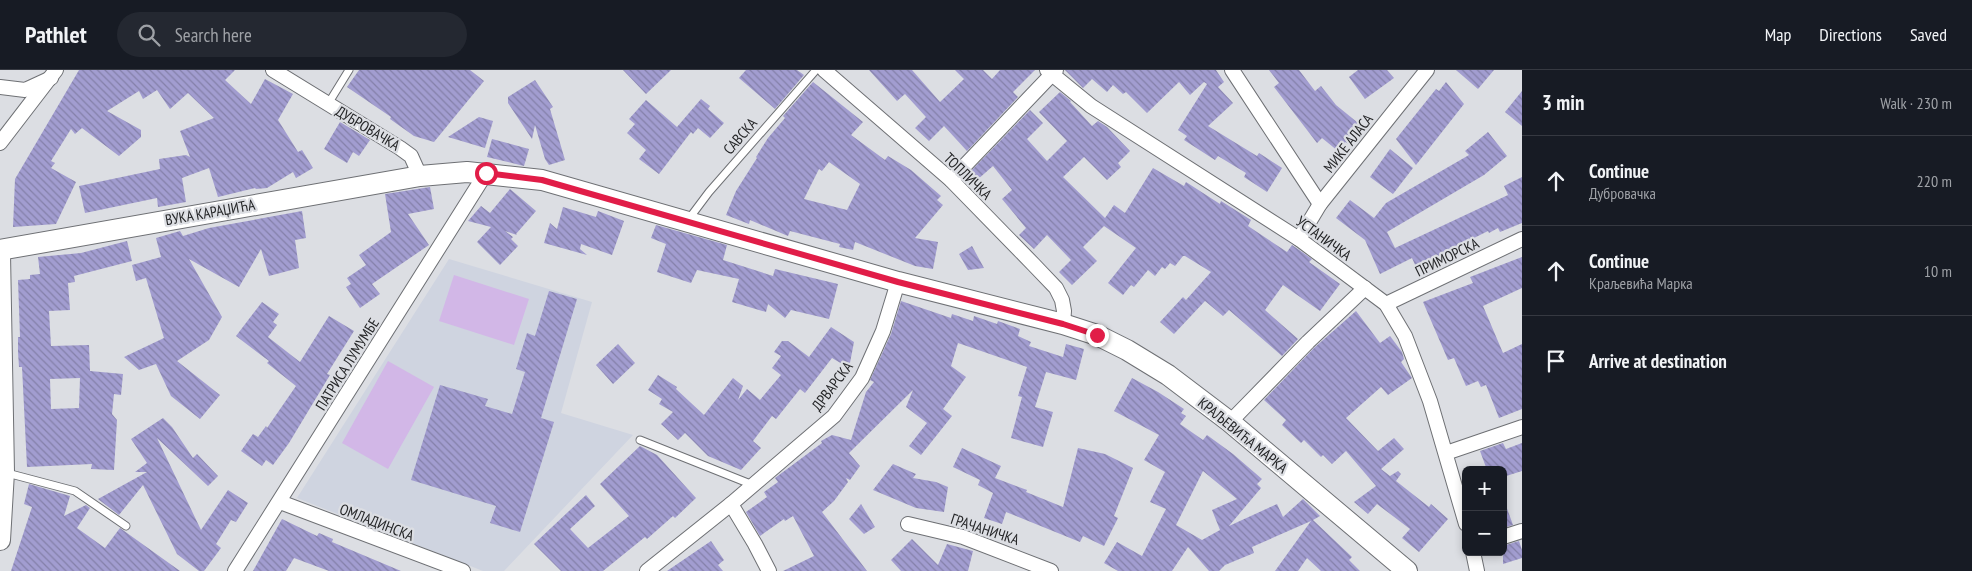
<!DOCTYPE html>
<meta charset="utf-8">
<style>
body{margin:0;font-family:"PT Sans Narrow",sans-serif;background:#242831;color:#f1f3f6}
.controls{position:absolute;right:15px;bottom:15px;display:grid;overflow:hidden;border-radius:8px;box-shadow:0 2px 8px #0003}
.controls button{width:45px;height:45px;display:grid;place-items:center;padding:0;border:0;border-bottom:1px solid #363941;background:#171b24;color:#f1f3f6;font:25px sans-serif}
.stop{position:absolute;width:15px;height:15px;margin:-11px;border:4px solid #e11d48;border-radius:50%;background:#fff}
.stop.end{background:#e11d48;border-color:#fff;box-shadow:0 1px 5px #0008}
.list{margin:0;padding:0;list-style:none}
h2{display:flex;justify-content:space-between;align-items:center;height:65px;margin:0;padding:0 20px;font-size:21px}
h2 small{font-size:16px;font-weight:400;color:#9ea1a6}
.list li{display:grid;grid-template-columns:32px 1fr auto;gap:15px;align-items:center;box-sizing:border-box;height:90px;padding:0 20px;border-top:1px solid #363941}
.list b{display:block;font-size:19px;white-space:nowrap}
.list p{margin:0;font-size:16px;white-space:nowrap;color:#9ea1a6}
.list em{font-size:16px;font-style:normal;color:#9ea1a6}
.icon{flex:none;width:28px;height:28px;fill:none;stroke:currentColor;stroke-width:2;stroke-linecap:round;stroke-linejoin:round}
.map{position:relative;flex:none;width:1522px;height:501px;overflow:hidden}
header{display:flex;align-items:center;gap:30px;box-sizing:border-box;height:70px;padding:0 25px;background:#171b24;border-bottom:1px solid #363941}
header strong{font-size:24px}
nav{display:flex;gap:28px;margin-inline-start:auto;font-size:18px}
.search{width:350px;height:45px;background:#242831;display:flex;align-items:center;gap:12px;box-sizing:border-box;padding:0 18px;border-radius:28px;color:#9ea1a6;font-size:19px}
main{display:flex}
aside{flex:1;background:#171b24}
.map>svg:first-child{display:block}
.built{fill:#cfd4e0}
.grass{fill:#d2b7e7}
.building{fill:url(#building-back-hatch);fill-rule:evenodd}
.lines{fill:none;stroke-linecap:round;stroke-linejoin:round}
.service-casing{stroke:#6e7074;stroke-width:9}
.minor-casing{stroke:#6e7074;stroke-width:16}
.secondary-casing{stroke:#6e7074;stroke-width:22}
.service{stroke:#fff;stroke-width:7}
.minor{stroke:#fff;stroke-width:14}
.secondary{stroke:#fff;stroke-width:20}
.route{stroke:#e11d48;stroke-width:6}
.labels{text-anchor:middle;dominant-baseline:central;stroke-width:4.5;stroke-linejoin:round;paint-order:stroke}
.street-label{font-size:15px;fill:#252628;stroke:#dcdee3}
</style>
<header>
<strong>Pathlet</strong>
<div class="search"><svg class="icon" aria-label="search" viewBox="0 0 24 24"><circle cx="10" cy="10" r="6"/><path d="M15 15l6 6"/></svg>Search here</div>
<nav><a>Map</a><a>Directions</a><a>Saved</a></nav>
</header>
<main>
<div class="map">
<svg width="1522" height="501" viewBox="0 0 1522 501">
<defs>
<pattern id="building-back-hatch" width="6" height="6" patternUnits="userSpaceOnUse" patternTransform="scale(1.25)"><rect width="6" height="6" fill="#a29dd0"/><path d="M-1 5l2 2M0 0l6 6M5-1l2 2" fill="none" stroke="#8480a9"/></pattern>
</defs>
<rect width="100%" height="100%" fill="#dcdee3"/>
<path class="built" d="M 449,189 L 592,232 L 561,343 L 633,365 L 504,501 L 483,501 L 297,428 Z"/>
<g class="grass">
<path d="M 454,205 L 529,229 L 514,275 L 439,251 Z"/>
<path d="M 388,291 L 434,317 L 388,399 L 342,373 Z"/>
</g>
<g class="building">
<path d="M 79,0 L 235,0 L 225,10 L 251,34 L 265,9 L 293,24 L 278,50 L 298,82 L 302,80 L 313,98 L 296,108 L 293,102 L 267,118 L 256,119 L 255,118 L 218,127 L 209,98 L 182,108 L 186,132 L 158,137 L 157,128 L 85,143 L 79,116 L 160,99 L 159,89 L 186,85 L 190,87 L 180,61 L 214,48 L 188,23 L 170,39 L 157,20 L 143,29 L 139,21 L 107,41 L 141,60 L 141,67 L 119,86 L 82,58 L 75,64 L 71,59 L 51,91 L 55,93 L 51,98 L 76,112 L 56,154 L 13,157 L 15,109 Z"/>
<path d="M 359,0 L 470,0 L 484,11 L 434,72 L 414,66 L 390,49 L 391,47 L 347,17 Z"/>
<path d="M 623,0 L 671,0 L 646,24 Z"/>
<path d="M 746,0 L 797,0 L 804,5 L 775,39 L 739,8 Z"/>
<path d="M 869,0 L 912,0 L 940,32 L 964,9 L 955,0 L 983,0 L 992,9 L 1000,0 L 1035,0 L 1013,22 L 1018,27 L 967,81 L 944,56 L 929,71 L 915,58 L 926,47 L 905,24 L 897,31 Z"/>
<path d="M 1065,0 L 1216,0 L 1224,12 L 1218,17 L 1233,33 L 1208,56 L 1257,86 L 1259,83 L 1282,98 L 1267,122 L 1244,107 L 1246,103 L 1218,86 L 1215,90 L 1184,70 L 1187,66 L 1178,60 L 1207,14 L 1204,12 L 1190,25 L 1179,12 L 1147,43 L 1126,22 L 1123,24 L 1113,15 L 1107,22 L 1092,9 L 1083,18 Z"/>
<path d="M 1269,0 L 1299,0 L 1315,21 L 1321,16 L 1336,35 L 1363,57 L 1349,74 L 1345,72 L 1338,81 L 1322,68 L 1317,73 L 1274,17 L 1279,13 Z"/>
<path d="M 1358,0 L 1387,0 L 1394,8 L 1365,29 L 1349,7 Z"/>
<path d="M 1456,0 L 1494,0 L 1478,19 Z"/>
<path d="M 535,10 L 553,37 L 550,39 L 565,90 L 549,95 L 545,89 L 535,55 L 532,69 L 508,33 L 508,27 Z"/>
<path d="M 813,12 L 863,52 L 851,65 L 885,90 L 888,86 L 911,100 L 941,126 L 937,130 L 943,135 L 915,168 L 938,172 L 933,199 L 915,196 L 855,172 L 853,180 L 839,177 L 840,174 L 790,161 L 788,166 L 750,150 L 749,154 L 726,145 L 736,121 L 757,88 L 756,87 L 768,68 L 785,48 L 783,46 ZM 829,92 L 860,114 L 847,140 L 804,129 L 819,99 L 822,101 Z"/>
<path d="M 1446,12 L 1464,34 L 1416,95 L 1396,69 L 1436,19 L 1439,21 Z"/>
<path d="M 1522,21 L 1522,56 L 1505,42 Z"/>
<path d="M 1060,22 L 1071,31 L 1070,32 L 1092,56 L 1098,51 L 1107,57 L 1130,81 L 1118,93 L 1121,97 L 1107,110 L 1084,87 L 1063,107 L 1105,148 L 1114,135 L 1125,143 L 1153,98 L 1184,116 L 1186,112 L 1220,134 L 1221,131 L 1251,150 L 1248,156 L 1287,182 L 1292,175 L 1312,189 L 1309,192 L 1340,214 L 1320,241 L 1283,215 L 1265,240 L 1298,269 L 1282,286 L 1229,240 L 1223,246 L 1205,231 L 1174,264 L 1160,252 L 1183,227 L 1186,230 L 1211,202 L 1185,186 L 1183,186 L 1175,196 L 1170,193 L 1165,199 L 1162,197 L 1155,206 L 1148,200 L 1134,217 L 1131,215 L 1123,225 L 1108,213 L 1136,178 L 1104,156 L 1083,177 L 1097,191 L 1072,215 L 1059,202 L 1071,190 L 1047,165 L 1034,179 L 1019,165 L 1026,158 L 1002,129 L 1012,120 L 993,96 L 977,110 L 970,102 L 1030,40 L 1043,53 L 1027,69 L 1047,91 L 1067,71 L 1039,42 Z"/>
<path d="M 701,29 L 710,36 L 708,39 L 724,53 L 710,68 L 698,58 L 693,64 L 691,62 L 659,104 L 639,89 L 646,80 L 627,63 L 635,54 L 629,49 L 646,30 L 677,57 Z"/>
<path d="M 479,47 L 493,51 L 485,78 L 448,67 Z"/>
<path d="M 340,52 L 370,70 L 359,86 L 353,82 L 347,93 L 324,79 Z"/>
<path d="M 1488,62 L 1507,86 L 1484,105 L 1387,162 L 1395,178 L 1508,125 L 1504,116 L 1522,107 L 1522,153 L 1500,162 L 1498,158 L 1489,163 L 1488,161 L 1416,197 L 1412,188 L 1380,204 L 1365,170 L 1336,148 L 1350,130 L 1374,148 L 1386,133 L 1469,85 L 1465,81 Z"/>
<path d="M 492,69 L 529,79 L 524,96 L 487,87 Z"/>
<path d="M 1390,79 L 1413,98 L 1393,124 L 1370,107 Z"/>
<path d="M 430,117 L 434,139 L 408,144 L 429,175 L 372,214 L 380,224 L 360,238 L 346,217 L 351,214 L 347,208 L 366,195 L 359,185 L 391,162 L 385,124 Z"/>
<path d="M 510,119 L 536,141 L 516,164 L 517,165 L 505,161 L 513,167 L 511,169 L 518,176 L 500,195 L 477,172 L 491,157 L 468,151 L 481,136 L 490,143 Z"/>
<path d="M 563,137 L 596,147 L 598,141 L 624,151 L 612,185 L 581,174 L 580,179 L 587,185 L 544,173 L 550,153 L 557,159 Z"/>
<path d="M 302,141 L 306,168 L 295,170 L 299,198 L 269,206 L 261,179 L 239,217 L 189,189 L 222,247 L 209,270 L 177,291 L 220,325 L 200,349 L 171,326 L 156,294 L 139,300 L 124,287 L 164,268 L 146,208 L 136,211 L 132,195 L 161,187 L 156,168 L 180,161 L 183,166 L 209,158 Z"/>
<path d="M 656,155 L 727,175 L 723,190 L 773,206 L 775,199 L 838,214 L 829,249 L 791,240 L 785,248 L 768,234 L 766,242 L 732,232 L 739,209 L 697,200 L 691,213 L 657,202 L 666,174 L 651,168 Z"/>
<path d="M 127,171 L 132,191 L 74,206 L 75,212 L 68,213 L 70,240 L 49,241 L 51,276 L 89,275 L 90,301 L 123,304 L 121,325 L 114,324 L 112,344 L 117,350 L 114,400 L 91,399 L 92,394 L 27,397 L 22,297 L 19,297 L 18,282 L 18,267 L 20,267 L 18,210 L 30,209 L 30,205 L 40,204 L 38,187 L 81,183 ZM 80,308 L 79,338 L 51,339 L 50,309 Z"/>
<path d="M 972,176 L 984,198 L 968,200 L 959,184 Z"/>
<path d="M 1522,187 L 1522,218 L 1483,236 L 1503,283 L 1522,274 L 1522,339 L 1499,348 L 1486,315 L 1481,317 L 1478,311 L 1466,316 L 1454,288 L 1448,290 L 1423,232 L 1473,213 L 1470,207 Z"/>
<path d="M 549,221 L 577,229 L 541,348 L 554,352 L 520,462 L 490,453 L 496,436 L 411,410 L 440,315 L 488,329 L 485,336 L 512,344 L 525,302 L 516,299 L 527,263 L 535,266 Z"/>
<path d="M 901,231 L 951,248 L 952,244 L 973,251 L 974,246 L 997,254 L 998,251 L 1020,259 L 1018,266 L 1031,272 L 1029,276 L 1063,287 L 1066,274 L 1084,279 L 1076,310 L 1046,302 L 1035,337 L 1053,342 L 1043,377 L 1011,368 L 1022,327 L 1018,326 L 1027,297 L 958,273 L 951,296 L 966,307 L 943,339 L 952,346 L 921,385 L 909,376 L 927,353 L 906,337 L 913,320 L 849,383 L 860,396 L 850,410 L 846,408 L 848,412 L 834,431 L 822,442 L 867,501 L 783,501 L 814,486 L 793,446 L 785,451 L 784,449 L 760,466 L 746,442 L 767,427 L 764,422 L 778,412 L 775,408 L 822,373 L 821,371 L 832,365 L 851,370 L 866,322 L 874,312 L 870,310 L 891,264 Z"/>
<path d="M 262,232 L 279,244 L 273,252 L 277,255 L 268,267 L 300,292 L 329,246 L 354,261 L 327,304 L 330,305 L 289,373 L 273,395 L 266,390 L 262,396 L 241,381 L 253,364 L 258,367 L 266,356 L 267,358 L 296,316 L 267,293 L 269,291 L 236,266 Z"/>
<path d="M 1356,241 L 1380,273 L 1390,266 L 1402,282 L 1404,289 L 1401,292 L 1412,308 L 1388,325 L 1381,317 L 1346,348 L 1378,381 L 1394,368 L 1404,379 L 1381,399 L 1390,406 L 1398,401 L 1401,404 L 1396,411 L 1429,437 L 1431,434 L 1448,449 L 1419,482 L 1402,468 L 1410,459 L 1377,434 L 1368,444 L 1354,432 L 1376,416 L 1346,381 L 1332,394 L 1323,385 L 1321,387 L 1304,370 L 1301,373 L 1282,355 L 1286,350 L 1264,330 L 1314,278 Z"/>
<path d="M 831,257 L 854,272 L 849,298 L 832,288 L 805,323 L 800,319 L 776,349 L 772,346 L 753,371 L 761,378 L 741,400 L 708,386 L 685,363 L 678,370 L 661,354 L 673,342 L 659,334 L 662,329 L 648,320 L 658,305 L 677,317 L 676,319 L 704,345 L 733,308 L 743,316 L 738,330 L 747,319 L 760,330 L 781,305 L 772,298 L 781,286 L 774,282 L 782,271 L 788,271 L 809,287 Z"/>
<path d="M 618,274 L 635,293 L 613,314 L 596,295 Z"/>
<path d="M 1132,308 L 1158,322 L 1184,339 L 1181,343 L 1186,346 L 1180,354 L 1203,370 L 1207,365 L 1233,384 L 1262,409 L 1257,414 L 1261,418 L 1229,456 L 1277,434 L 1283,447 L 1303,429 L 1320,446 L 1313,450 L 1352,487 L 1349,490 L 1360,501 L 1321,501 L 1307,488 L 1298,501 L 1275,501 L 1311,451 L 1252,477 L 1254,483 L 1225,495 L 1219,501 L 1209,501 L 1188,477 L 1172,501 L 1118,501 L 1104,493 L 1117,472 L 1142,486 L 1166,439 L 1150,432 L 1165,402 L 1144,390 L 1159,365 L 1114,341 ZM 1203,401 L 1237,429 L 1212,440 L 1220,460 L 1202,470 L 1176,455 Z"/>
<path d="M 163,348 L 172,357 L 193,388 L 197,384 L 218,406 L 208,416 L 157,368 L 201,460 L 228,420 L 248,433 L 236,452 L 231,450 L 216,474 L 221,478 L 204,501 L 199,501 L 177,484 L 143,415 L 119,445 L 98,429 L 147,402 L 135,402 L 147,393 L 131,369 Z"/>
<path d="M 1503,373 L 1506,379 L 1522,373 L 1522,401 L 1503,407 L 1503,400 L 1487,400 L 1480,381 Z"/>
<path d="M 640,376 L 657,385 L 696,428 L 675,448 L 673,446 L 647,469 L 645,467 L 603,501 L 561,501 L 534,474 L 586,425 L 595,436 L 570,459 L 588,478 L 629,446 L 600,414 Z"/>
<path d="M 962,378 L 1001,396 L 995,408 L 1027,420 L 1026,422 L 1063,437 L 1078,378 L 1105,384 L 1133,398 L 1114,446 L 1118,448 L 1104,476 L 1083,466 L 1080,472 L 1006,442 L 1002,454 L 984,448 L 993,423 L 978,415 L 980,410 L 953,397 Z"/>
<path d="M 893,394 L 916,404 L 913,408 L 936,412 L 948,417 L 944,442 L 916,438 L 873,420 Z"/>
<path d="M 29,414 L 70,426 L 64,446 L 86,435 L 90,438 L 77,458 L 105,478 L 120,458 L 180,501 L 11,501 L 32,437 L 24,434 Z"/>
<path d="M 1503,433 L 1505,433 L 1513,455 L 1503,458 Z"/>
<path d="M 861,434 L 875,457 L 864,464 L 849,449 Z"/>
<path d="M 282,449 L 317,466 L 319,463 L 333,469 L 332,472 L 401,501 L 329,501 L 294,488 L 286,501 L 253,501 Z"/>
<path d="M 912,469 L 938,495 L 947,474 L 973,481 L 968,501 L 901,501 L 891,490 Z"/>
<path d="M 711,471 L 724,490 L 718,495 L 723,501 L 667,501 Z"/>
<path d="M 1519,471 L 1522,480 L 1522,488 L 1503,494 L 1503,476 Z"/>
</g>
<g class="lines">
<g class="service-casing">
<g id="service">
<path d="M 328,34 L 349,0"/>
<path d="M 688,150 L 709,122 L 816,0"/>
<path d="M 640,370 L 753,415"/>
<path d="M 7,403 L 75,421 L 126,456"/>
</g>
</g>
<g class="minor-casing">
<g id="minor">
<path d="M 273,0 L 400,78 L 411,86 L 420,106"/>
<path d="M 824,0 L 951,110 L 1034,195 L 1056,218 L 1062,230 L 1064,241 L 1063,254"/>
<path d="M 1047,0 L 1091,36 L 1299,169 L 1386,234 L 1405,266 L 1430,331 L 1466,454"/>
<path d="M 1232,0 L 1320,134"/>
<path d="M 0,17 L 25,20 L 51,8"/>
<path d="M 0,73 L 56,0"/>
<path d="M 951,110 L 1056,0"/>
<path d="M 1299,169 L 1320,134 L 1427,0"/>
<path d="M 1386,234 L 1522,169"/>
<path d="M 1230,352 L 1308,272 L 1365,218"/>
<path d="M 1446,383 L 1522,357"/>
<path d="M 280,432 L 463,501"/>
<path d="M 731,434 L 755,474 L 769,501"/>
<path d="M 908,454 L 963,467 L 1051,501"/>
<path d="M 1503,467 L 1522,461"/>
<path d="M 1473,482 L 1477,501"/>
<path d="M 235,501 L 486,103"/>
<path d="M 647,501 L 731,434 L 834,346 L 862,308 L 883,261 L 898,212"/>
</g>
</g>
<g class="secondary-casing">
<g id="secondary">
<path d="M 0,180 L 420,106 L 467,102 L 542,110 L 898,212 L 1063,254 L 1097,265 L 1127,280 L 1168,305 L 1230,352 L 1407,501"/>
<path d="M 0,184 L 4,402 L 0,470"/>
</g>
</g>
<use href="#service" class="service"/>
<use href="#minor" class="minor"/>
<use href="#secondary" class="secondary"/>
</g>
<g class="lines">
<path class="route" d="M 486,103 L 542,110 L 898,212 L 1063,254 L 1097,265"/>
</g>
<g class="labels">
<g class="street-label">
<text transform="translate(368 58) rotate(31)">ДУБРОВАЧКА</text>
<text transform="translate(740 66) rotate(-49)">САВСКА</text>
<text transform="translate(1348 73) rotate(-52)">МИКЕ АЛАСА</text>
<text transform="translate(968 106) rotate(44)">ТОПЛИЧКА</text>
<text transform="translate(210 142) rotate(-10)">ВУКА КАРАЏИЋА</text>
<text transform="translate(1324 168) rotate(36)">УСТАНИЧКА</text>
<text transform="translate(1447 187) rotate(-26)">ПРИМОРСКА</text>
<text transform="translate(347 294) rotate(-58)">ПАТРИСА ЛУМУМБЕ</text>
<text transform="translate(832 316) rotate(-53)">ДРВАРСКА</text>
<text transform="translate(1243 365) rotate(39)">КРАЉЕВИЋА МАРКА</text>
<text transform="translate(377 452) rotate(21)">ОМЛАДИНСКА</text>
<text transform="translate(985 459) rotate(18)">ГРАЧАНИЧКА</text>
</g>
</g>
</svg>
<div class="controls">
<button>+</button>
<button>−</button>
</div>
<div class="stop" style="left:486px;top:103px"></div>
<div class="stop end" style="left:1097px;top:265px"></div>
</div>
<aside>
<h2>3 min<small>Walk · 230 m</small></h2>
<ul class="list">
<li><svg class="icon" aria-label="ahead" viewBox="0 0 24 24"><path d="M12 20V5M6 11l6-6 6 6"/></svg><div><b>Continue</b><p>Дубровачка</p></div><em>220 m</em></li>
<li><svg class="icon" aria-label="ahead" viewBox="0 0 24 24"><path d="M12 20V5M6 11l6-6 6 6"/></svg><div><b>Continue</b><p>Краљевића Марка</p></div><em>10 m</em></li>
<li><svg class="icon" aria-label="arrive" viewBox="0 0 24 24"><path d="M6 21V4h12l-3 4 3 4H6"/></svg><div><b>Arrive at destination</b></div></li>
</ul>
</aside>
</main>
